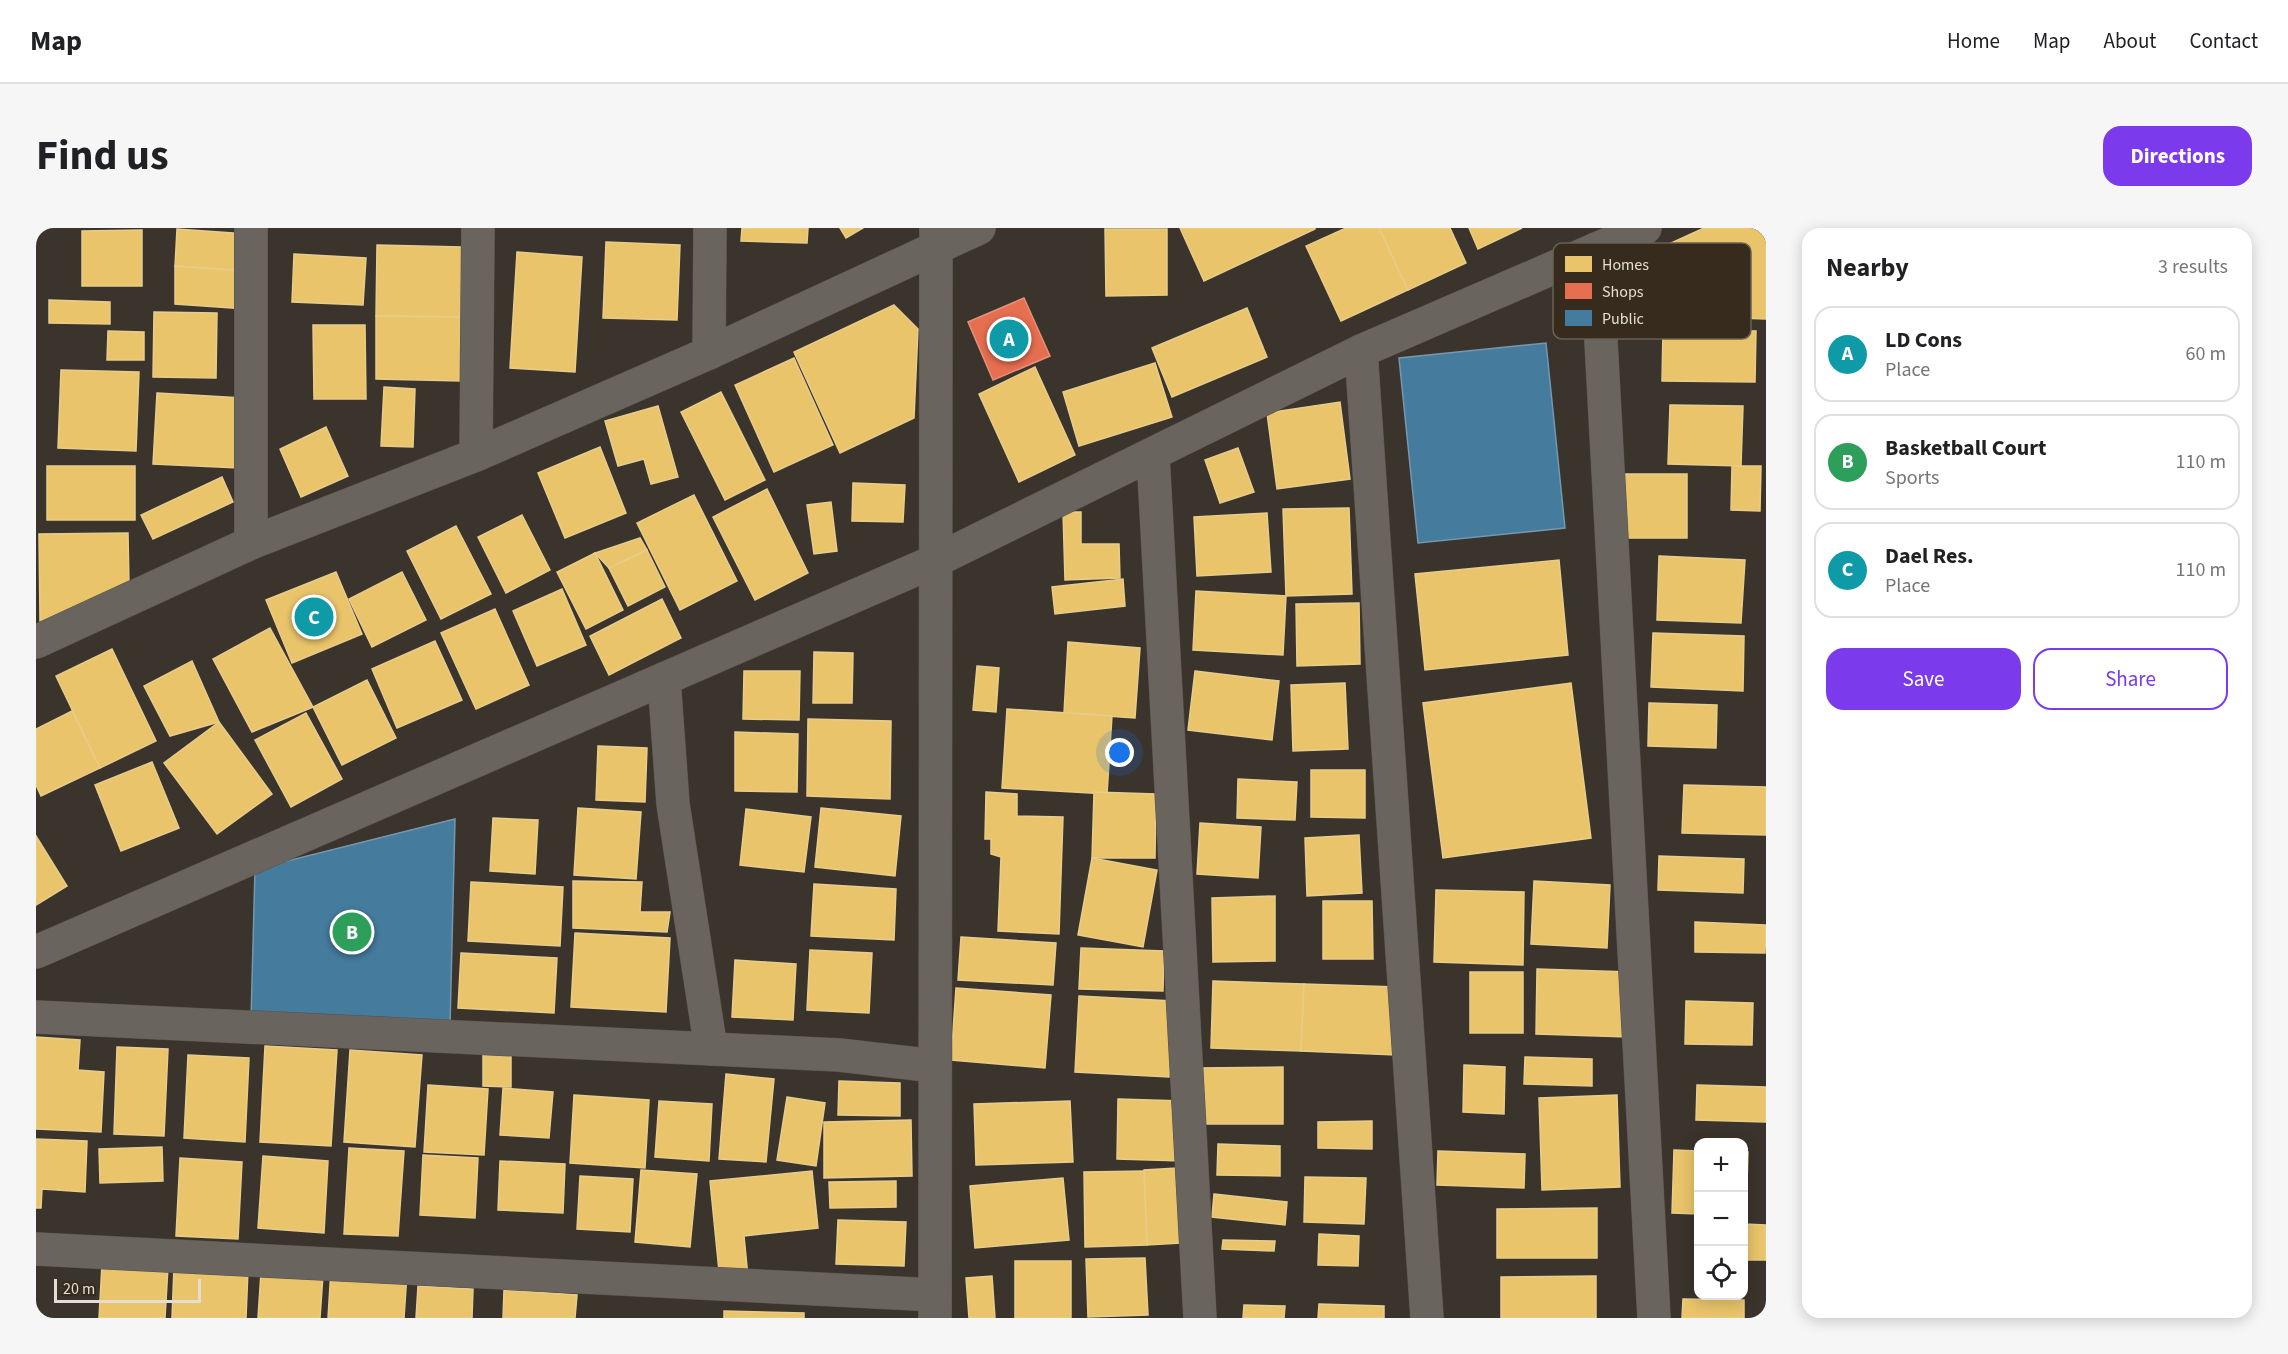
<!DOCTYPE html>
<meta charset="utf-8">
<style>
body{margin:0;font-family:"Source Sans 3",sans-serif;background:#f6f6f6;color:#202124}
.controls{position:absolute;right:18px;bottom:18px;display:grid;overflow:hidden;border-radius:12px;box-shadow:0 3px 15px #0003}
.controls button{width:54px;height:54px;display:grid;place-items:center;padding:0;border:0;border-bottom:2px solid #e0e0e0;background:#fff;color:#202124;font:30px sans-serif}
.scale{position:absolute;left:18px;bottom:15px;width:147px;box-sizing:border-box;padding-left:6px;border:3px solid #e4ddd3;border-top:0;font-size:16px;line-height:21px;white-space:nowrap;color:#e4ddd3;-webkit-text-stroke:4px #362b1c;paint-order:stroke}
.you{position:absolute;left:1084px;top:525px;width:21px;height:21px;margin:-15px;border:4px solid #fff;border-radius:50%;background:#1a73e8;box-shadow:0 0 0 9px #1a73e833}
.badge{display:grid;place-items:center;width:39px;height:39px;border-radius:50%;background:#7c3aed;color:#fff;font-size:20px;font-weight:700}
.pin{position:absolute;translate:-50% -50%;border:3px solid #fff;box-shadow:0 2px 6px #0006}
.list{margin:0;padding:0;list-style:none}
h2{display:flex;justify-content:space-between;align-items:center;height:78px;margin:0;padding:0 24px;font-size:26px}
h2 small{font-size:20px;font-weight:400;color:#757577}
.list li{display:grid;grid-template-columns:39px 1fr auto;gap:18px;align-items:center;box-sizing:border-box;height:96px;margin:0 12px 12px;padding:0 12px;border:2px solid #e0e0e0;border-radius:18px}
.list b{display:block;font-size:22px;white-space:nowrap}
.list p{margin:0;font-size:20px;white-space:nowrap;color:#757577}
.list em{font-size:20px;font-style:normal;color:#757577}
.actions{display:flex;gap:12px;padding:18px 24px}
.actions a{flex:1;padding:14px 0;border:2px solid #7c3aed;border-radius:18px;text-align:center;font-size:21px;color:#7c3aed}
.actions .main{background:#7c3aed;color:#fff}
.icon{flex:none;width:33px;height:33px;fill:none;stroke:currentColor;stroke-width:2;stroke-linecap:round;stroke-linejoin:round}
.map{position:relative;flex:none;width:1730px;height:1090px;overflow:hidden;border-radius:18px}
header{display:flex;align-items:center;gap:36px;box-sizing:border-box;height:84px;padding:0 30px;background:#fff;border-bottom:2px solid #e0e0e0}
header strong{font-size:28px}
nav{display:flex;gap:33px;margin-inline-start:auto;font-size:21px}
.intro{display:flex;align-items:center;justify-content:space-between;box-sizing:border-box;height:144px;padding:0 36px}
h1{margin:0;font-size:42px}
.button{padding:15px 27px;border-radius:18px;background:#7c3aed;color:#fff;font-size:21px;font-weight:700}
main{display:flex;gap:36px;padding:0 36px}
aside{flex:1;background:#fff;border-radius:18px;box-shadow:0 3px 15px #0003}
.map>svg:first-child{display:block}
.homes{fill:#e9c46a;stroke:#e8cc8a;stroke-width:1.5}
.shops{fill:#e76f51;stroke:#e69078;stroke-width:1.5}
.public{fill:#457b9d;stroke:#7598ad;stroke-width:1.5}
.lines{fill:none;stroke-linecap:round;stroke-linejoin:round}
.minor-casing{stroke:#58524b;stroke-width:34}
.minor{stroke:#6a645e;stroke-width:33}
.key{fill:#362b1c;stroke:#6a6053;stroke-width:1.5}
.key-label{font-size:16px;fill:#e4ddd3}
</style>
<header>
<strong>Map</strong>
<nav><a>Home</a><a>Map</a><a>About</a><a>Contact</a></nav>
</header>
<div class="intro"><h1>Find us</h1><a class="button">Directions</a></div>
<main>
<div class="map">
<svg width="1730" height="1090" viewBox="0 0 1730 1090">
<rect width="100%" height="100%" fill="#3b342c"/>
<g class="homes">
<path d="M 706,0 L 772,0 L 771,15 L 705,13 Z"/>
<path d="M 804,0 L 827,0 L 810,10 Z"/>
<path d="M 1144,0 L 1279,0 L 1279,1 L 1168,53 Z"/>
<path d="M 1310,0 L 1343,0 L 1372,62 L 1305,93 L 1270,18 Z"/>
<path d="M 1343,0 L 1414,0 L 1430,35 L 1372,62 Z"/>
<path d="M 1433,0 L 1486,0 L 1442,21 Z"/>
<path d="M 1668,0 L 1730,0 L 1730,91 L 1620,87 L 1622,21 Z"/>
<path d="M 141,1 L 211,6 L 209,43 L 139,38 Z"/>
<path d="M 1069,1 L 1131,1 L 1131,67 L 1070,68 Z"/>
<path d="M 106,2 L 106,58 L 46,58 L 46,3 Z"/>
<path d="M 570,14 L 644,17 L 641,92 L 567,90 Z"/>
<path d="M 341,17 L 426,19 L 424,89 L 340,88 Z"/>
<path d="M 481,24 L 546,29 L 539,144 L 474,140 Z"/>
<path d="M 258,26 L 330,30 L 327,77 L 256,74 Z"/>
<path d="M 139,38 L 209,43 L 210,81 L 139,76 Z"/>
<path d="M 13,72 L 74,74 L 74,96 L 13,95 Z"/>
<path d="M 858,77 L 882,101 L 878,190 L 804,225 L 758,124 Z"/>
<path d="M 1211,80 L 1231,129 L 1136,169 L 1116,120 Z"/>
<path d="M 118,84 L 181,85 L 180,150 L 117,149 Z"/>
<path d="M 340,88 L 424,89 L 425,153 L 340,151 Z"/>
<path d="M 277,97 L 329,97 L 330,171 L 278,171 Z"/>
<path d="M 1627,102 L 1720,103 L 1719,154 L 1626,153 Z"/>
<path d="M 72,103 L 108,104 L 108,132 L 71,132 Z"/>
<path d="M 758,130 L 797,217 L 738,244 L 699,157 Z"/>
<path d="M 1119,135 L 1136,189 L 1043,218 L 1027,164 Z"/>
<path d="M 999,139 L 1039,227 L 983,254 L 943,166 Z"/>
<path d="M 25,142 L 103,144 L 100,223 L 22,220 Z"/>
<path d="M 348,159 L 379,161 L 377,219 L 345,218 Z"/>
<path d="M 685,164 L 729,252 L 689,272 L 645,184 Z"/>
<path d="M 121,165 L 207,170 L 203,240 L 117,236 Z"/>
<path d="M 1304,174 L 1314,251 L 1241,261 L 1231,185 Z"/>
<path d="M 1634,177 L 1707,178 L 1705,238 L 1632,236 Z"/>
<path d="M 622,178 L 642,249 L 615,256 L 608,231 L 582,238 L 569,193 Z"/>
<path d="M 290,199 L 312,248 L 265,269 L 244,221 Z"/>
<path d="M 564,219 L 590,285 L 529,310 L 502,245 Z"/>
<path d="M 1202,220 L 1218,264 L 1184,275 L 1169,232 Z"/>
<rect x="11" y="238" width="88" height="54"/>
<path d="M 1696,238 L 1725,238 L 1724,283 L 1695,282 Z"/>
<rect x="1588" y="246" width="63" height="64"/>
<path d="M 186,249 L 197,274 L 117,311 L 105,287 Z"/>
<path d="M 817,255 L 869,257 L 867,294 L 816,293 Z"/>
<path d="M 731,261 L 772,345 L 719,372 L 677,289 Z"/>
<path d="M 658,267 L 701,353 L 644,382 L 601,295 Z"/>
<path d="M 795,274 L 801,323 L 778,326 L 771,277 Z"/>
<path d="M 1313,280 L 1316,366 L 1250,368 L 1247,281 Z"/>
<path d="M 1027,284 L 1045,284 L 1045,316 L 1083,316 L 1084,350 L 1029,352 Z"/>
<path d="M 1231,285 L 1235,344 L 1161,348 L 1158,289 Z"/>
<path d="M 486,287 L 514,342 L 470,365 L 442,309 Z"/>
<path d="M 420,298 L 455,366 L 405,391 L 371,323 Z"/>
<path d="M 92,305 L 93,357 L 4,393 L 3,306 Z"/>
<path d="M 604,310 L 611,322 L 573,340 L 559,325 Z"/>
<path d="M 611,322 L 629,359 L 592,378 L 573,340 Z"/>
<path d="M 559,325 L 587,382 L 550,401 L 521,344 Z"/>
<path d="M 1623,328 L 1709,332 L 1705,395 L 1621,392 Z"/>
<path d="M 1523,332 L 1532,427 L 1389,442 L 1379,346 Z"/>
<path d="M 300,344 L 326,406 L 256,435 L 230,372 Z"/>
<path d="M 366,344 L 390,392 L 336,419 L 313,371 Z"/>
<path d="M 1087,351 L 1089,378 L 1019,386 L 1016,359 Z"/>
<path d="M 526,361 L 550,417 L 501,438 L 477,383 Z"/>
<path d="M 1160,363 L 1250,368 L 1247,427 L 1157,422 Z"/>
<path d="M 626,371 L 645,410 L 573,447 L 554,408 Z"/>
<path d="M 1323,375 L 1324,436 L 1261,438 L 1260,376 Z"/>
<path d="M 459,381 L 493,457 L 440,481 L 405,405 Z"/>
<path d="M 234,400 L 277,479 L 216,504 L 177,431 Z"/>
<path d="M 1617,405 L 1708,408 L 1707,463 L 1615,459 Z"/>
<path d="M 399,413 L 426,472 L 361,500 L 336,441 Z"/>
<path d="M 1032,414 L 1104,420 L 1099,490 L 1028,485 Z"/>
<path d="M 76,421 L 120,513 L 64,540 L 20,448 Z"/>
<path d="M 778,424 L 817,425 L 816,475 L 777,475 Z"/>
<path d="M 156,433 L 183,494 L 134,508 L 108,458 Z"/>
<path d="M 941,438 L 963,440 L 960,484 L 937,482 Z"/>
<path d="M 708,443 L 764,443 L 763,492 L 707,491 Z"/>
<path d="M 1159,443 L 1243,453 L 1236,512 L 1152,502 Z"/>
<path d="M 331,452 L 360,510 L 306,537 L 277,479 Z"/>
<path d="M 1309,455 L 1312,521 L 1257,523 L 1255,457 Z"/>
<path d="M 1535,455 L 1555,610 L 1407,630 L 1387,475 Z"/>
<path d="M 1613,475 L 1681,477 L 1680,520 L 1612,518 Z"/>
<path d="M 971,481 L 1076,488 L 1071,566 L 966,560 Z"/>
<path d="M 36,483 L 64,540 L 5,568 L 0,557 L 0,501 Z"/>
<path d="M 270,485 L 306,551 L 255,579 L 219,512 Z"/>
<path d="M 772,491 L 855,493 L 854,571 L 771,568 Z"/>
<path d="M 183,494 L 236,566 L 181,606 L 128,535 Z"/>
<path d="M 699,504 L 762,506 L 761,564 L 699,563 Z"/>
<path d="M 562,518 L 611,520 L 609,574 L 560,572 Z"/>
<path d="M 116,534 L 143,600 L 85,623 L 59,557 Z"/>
<path d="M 1275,542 L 1329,542 L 1329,590 L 1275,589 Z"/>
<path d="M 1202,551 L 1261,554 L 1259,592 L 1201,590 Z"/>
<path d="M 1648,557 L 1730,559 L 1730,607 L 1646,605 Z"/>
<path d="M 950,564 L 981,566 L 981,588 L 1027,589 L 1023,706 L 962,703 L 965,629 L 955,626 L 955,611 L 949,611 Z"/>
<path d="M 1058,564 L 1120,566 L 1119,630 L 1056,630 Z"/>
<path d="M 542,580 L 605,584 L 600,651 L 538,647 Z"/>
<path d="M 785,580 L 865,588 L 859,648 L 779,639 Z"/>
<path d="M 710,581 L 775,589 L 768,644 L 704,637 Z"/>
<path d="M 457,590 L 502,592 L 499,646 L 454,643 Z"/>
<path d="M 1164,595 L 1225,599 L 1222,650 L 1161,646 Z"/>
<path d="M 1323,607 L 1326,665 L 1271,668 L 1269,610 Z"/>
<path d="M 0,608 L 31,658 L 0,677 Z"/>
<path d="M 1623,628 L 1708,631 L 1707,665 L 1622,662 Z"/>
<path d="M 1056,630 L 1121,642 L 1107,719 L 1042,707 Z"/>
<path d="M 537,653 L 606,654 L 604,684 L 634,684 L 631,704 L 537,700 Z"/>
<path d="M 1498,653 L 1574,657 L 1571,720 L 1495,716 Z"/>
<path d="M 435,654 L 527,659 L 524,718 L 432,713 Z"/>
<path d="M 778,656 L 860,661 L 858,712 L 775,708 Z"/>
<path d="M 1400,662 L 1488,664 L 1487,737 L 1398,734 Z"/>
<path d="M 1239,668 L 1239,733 L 1177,734 L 1176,670 Z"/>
<path d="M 1287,673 L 1336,673 L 1337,731 L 1287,731 Z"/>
<path d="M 1659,694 L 1730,697 L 1729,725 L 1659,724 Z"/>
<path d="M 539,705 L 634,710 L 630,784 L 535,779 Z"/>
<path d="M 925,709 L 1020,715 L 1017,757 L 922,752 Z"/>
<path d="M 1045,720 L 1128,723 L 1127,763 L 1043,761 Z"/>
<path d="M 774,722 L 836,725 L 833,785 L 771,782 Z"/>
<path d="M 425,725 L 521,730 L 518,785 L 422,780 Z"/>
<path d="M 699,732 L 760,736 L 757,792 L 696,789 Z"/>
<path d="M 1501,741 L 1595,744 L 1592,809 L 1500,806 Z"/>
<rect x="1434" y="744" width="53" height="61"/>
<path d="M 1177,753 L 1268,756 L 1265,823 L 1175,820 Z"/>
<path d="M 1268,756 L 1362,759 L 1360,827 L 1265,823 Z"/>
<path d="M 920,760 L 1015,767 L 1009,840 L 915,832 Z"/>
<path d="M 1043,768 L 1137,773 L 1133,849 L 1039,844 Z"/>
<path d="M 1650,773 L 1717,775 L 1716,817 L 1649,816 Z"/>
<path d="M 0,809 L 44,812 L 42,842 L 68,844 L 65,904 L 0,901 Z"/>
<path d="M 229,818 L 301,822 L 295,918 L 224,914 Z"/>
<path d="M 81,819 L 132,821 L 128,908 L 78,906 Z"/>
<path d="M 314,822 L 386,827 L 379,919 L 308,914 Z"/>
<path d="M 447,826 L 475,826 L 475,859 L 447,858 Z"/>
<path d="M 152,827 L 213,830 L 209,914 L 148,910 Z"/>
<path d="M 1489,829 L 1556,831 L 1556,858 L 1488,856 Z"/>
<path d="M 1428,837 L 1469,839 L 1468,886 L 1427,884 Z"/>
<path d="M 1247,839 L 1247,896 L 1161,896 L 1161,840 Z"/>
<path d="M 690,846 L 738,851 L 730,934 L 683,931 Z"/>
<path d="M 803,853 L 864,855 L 864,888 L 802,887 Z"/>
<path d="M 392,857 L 452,861 L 448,927 L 388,924 Z"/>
<path d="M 1661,857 L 1730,859 L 1730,894 L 1660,892 Z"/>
<path d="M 467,860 L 517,864 L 513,910 L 464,907 Z"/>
<path d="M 538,867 L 613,872 L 609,940 L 534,935 Z"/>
<path d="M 1581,867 L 1584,959 L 1506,962 L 1503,870 Z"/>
<path d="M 751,869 L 789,875 L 780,938 L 741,932 Z"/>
<path d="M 1082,871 L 1147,873 L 1146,933 L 1081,931 Z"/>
<path d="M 623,873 L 676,876 L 673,933 L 619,929 Z"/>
<path d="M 1034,873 L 1037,934 L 940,937 L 938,876 Z"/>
<path d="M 875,892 L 876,948 L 788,950 L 788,894 Z"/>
<path d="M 1336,893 L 1336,921 L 1282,920 L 1282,894 Z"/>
<path d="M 0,911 L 51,913 L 49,964 L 6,961 L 5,980 L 0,980 Z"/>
<path d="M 1182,916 L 1244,918 L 1244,948 L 1181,947 Z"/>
<path d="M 126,919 L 127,953 L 64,955 L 63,921 Z"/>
<path d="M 313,920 L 368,923 L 362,1008 L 308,1006 Z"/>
<path d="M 1638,922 L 1662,923 L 1662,986 L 1636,985 Z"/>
<path d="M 1402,923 L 1489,926 L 1488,960 L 1401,957 Z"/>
<path d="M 1708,924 L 1712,924 L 1710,987 L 1708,987 Z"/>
<path d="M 387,927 L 442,930 L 439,990 L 384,987 Z"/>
<path d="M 227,928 L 292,933 L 288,1005 L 222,1000 Z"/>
<path d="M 144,930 L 206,934 L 202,1011 L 140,1008 Z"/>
<path d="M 464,933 L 529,936 L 527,985 L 462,982 Z"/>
<path d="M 1141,940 L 1145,1015 L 1111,1017 L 1108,942 Z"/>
<path d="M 605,942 L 661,946 L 654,1019 L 599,1014 Z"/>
<path d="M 776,943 L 782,1000 L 708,1008 L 712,1049 L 684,1053 L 674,953 Z"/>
<path d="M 1108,943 L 1111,1017 L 1049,1019 L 1048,944 Z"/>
<path d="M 544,948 L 597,951 L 594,1004 L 541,1001 Z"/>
<path d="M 1269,949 L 1330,950 L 1328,996 L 1268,994 Z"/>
<path d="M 1027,950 L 1033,1012 L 939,1020 L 934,958 Z"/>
<path d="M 860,953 L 860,979 L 794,980 L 793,954 Z"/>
<path d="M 1178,966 L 1251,974 L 1249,997 L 1176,989 Z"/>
<path d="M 1561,980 L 1561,1030 L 1461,1030 L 1461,981 Z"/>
<path d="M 802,992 L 870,994 L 868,1038 L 800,1036 Z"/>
<path d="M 1708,996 L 1730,997 L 1730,1032 L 1708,1032 Z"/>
<path d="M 1283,1006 L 1323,1008 L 1322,1038 L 1282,1037 Z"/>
<path d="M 1187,1012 L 1239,1013 L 1238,1023 L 1186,1021 Z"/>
<path d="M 1109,1030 L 1112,1087 L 1052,1089 L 1050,1031 Z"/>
<rect x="979" y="1033" width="56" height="57"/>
<path d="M 66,1036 L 132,1039 L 129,1090 L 63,1090 Z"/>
<path d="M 138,1039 L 212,1042 L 210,1090 L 136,1090 Z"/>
<path d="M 295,1041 L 371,1045 L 368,1090 L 292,1090 Z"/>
<path d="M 225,1044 L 287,1047 L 284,1090 L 222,1090 Z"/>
<path d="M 956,1048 L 959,1090 L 933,1090 L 930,1050 Z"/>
<path d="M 1560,1048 L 1560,1090 L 1465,1090 L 1465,1049 Z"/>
<path d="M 382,1058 L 437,1061 L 436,1090 L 380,1090 Z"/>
<path d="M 468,1062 L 541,1067 L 539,1090 L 467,1090 Z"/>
<path d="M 1647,1071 L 1708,1072 L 1708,1090 L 1646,1090 Z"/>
<path d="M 1283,1076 L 1348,1078 L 1348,1090 L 1282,1090 Z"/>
<path d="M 1208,1077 L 1249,1078 L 1248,1090 L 1207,1090 Z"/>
<path d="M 688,1083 L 768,1085 L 768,1090 L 688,1090 Z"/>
</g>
<path class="shops" d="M 988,70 L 1014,128 L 957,152 L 932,94 Z"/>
<g class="public">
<path d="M 1510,115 L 1529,300 L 1382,315 L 1363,130 Z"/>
<path d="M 419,591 L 414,798 L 215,792 L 219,641 Z"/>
</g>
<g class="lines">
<g class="minor-casing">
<g id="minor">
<path d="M 215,0 L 215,315"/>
<path d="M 1560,21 L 1618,1090"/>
<path d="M 1325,123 L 1391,1090"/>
<path d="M 673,125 L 674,0"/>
<path d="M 440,227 L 442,0"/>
<path d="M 1117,227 L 1164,1090"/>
<path d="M 0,414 L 215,315 L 440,227 L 673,125 L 943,0"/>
<path d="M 628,451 L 637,576 L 675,821"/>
<path d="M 0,724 L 899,333 L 1325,123 L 1609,0"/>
<path d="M 0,789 L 803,827 L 899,838"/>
<path d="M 0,1021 L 899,1067"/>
<path d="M 899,1090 L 900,0"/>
</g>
</g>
<use href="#minor" class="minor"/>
</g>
<rect x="1517" y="15" width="198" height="96" rx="9" class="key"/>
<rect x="1529" y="28" width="27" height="16" fill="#e9c46a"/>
<rect x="1529" y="55" width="27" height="16" fill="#e76f51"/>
<rect x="1529" y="82" width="27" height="16" fill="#457b9d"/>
<g class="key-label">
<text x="1566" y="42">Homes</text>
<text x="1566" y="69">Shops</text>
<text x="1566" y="96">Public</text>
</g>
</svg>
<div class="controls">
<button>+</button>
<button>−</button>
<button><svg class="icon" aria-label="locate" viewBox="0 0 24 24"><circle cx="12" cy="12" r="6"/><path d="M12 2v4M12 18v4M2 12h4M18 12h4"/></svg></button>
</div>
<div class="scale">20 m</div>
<div class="you"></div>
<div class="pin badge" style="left:973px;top:111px;background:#0f9aa8">A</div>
<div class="pin badge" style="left:316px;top:704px;background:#2e9e5b">B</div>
<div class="pin badge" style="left:278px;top:389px;background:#0f9aa8">C</div>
</div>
<aside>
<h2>Nearby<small>3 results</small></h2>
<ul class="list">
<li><span class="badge" style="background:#0f9aa8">A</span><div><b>LD Cons</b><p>Place</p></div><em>60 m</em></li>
<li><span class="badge" style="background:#2e9e5b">B</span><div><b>Basketball Court</b><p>Sports</p></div><em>110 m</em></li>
<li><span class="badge" style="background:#0f9aa8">C</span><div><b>Dael Res.</b><p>Place</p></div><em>110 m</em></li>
</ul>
<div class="actions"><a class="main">Save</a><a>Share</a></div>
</aside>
</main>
